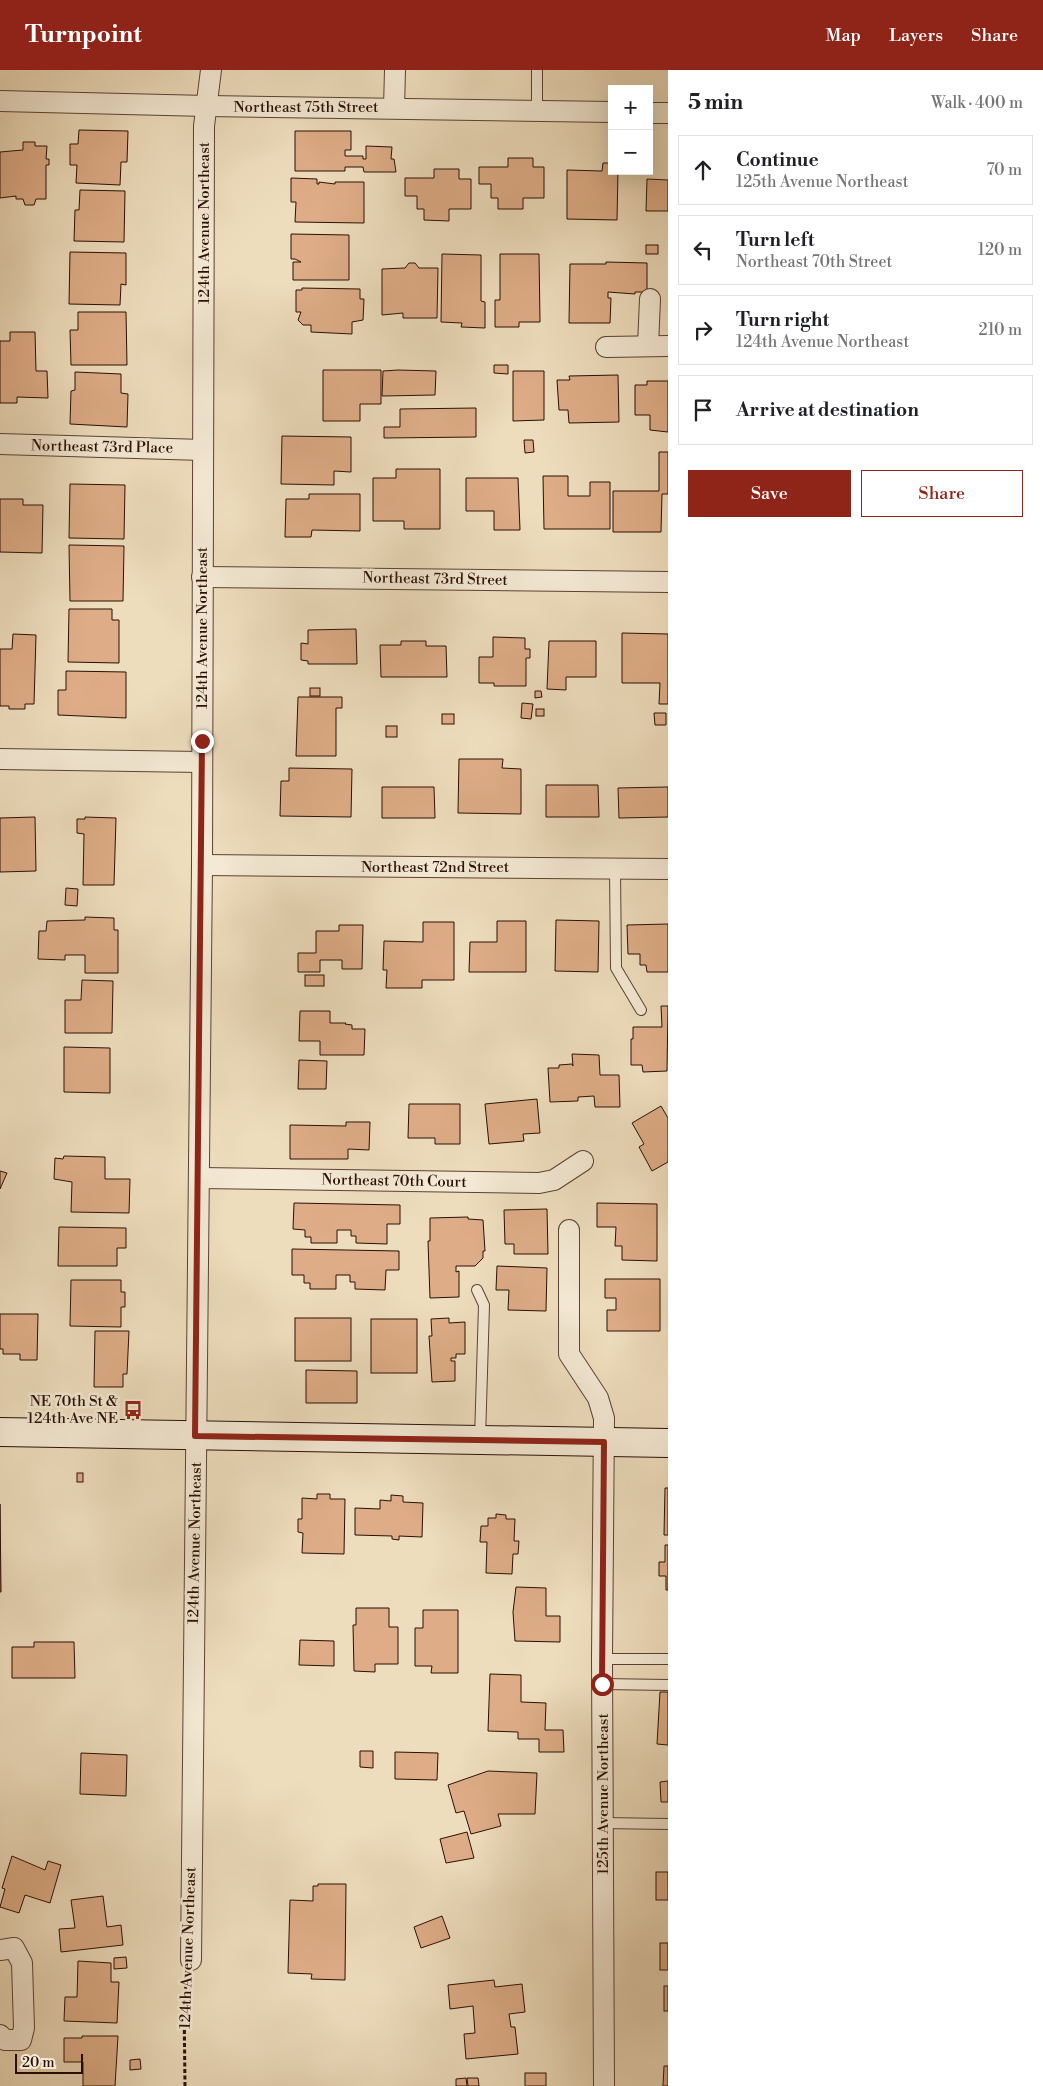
<!DOCTYPE html>
<meta charset="utf-8">
<style>
body{margin:0;font-family:"Libre Bodoni",serif;background:#f2f2f2;color:#202124}
.controls{position:absolute;right:15px;top:15px;display:grid;overflow:hidden;border-radius:0px;box-shadow:0 5px 20px #0002}
.controls button{width:45px;height:45px;display:grid;place-items:center;padding:0;border:0;border-bottom:1px solid #e0e0e0;background:#fff;color:#202124;font:25px sans-serif}
.scale{position:absolute;left:15px;bottom:12px;width:68px;box-sizing:border-box;padding-left:5px;border:2px solid #2a0f05;border-top:0;font-size:14px;line-height:18px;white-space:nowrap;color:#2a0f05;-webkit-text-stroke:4px #f4e9d4;paint-order:stroke}
.stop{position:absolute;width:15px;height:15px;margin:-11px;border:4px solid #8f2418;border-radius:50%;background:#fff}
.stop.end{background:#8f2418;border-color:#fff;box-shadow:0 1px 5px #0008}
.list{margin:0;padding:0;list-style:none}
h2{display:flex;justify-content:space-between;align-items:center;height:65px;margin:0;padding:0 20px;font-size:21px}
h2 small{font-size:16px;font-weight:400;color:#757577}
.list li{display:grid;grid-template-columns:32px 1fr auto;gap:15px;align-items:center;box-sizing:border-box;height:70px;margin:0 10px 10px;padding:0 10px;border:1px solid #e0e0e0;border-radius:0px}
.list b{display:block;font-size:19px;white-space:nowrap}
.list p{margin:0;font-size:16px;white-space:nowrap;color:#757577}
.list em{font-size:16px;font-style:normal;color:#757577}
.actions{display:flex;gap:10px;padding:15px 20px}
.actions a{flex:1;padding:11px 0;border:1px solid #8f2418;border-radius:0px;text-align:center;font-size:18px;color:#8f2418}
.actions .main{background:#8f2418;color:#fff}
.icon{flex:none;width:28px;height:28px;fill:none;stroke:currentColor;stroke-width:2;stroke-linecap:round;stroke-linejoin:round}
.map{position:relative;flex:none;width:668px;height:2016px;overflow:hidden}
header{display:flex;align-items:center;gap:30px;box-sizing:border-box;height:70px;padding:0 25px;background:#8f2418;color:#fff}
header strong{font-size:24px}
nav{display:flex;gap:28px;margin-inline-start:auto;font-size:18px}
main{display:flex}
aside{flex:1;background:#fff}
.map>svg:first-child{display:block}
.building{fill:#dead87;stroke:#2a0f05}
.lines{fill:none;stroke-linecap:round;stroke-linejoin:round}
.lane-casing{stroke:#5b4233;stroke-width:12}
.street-casing{stroke:#5b4233;stroke-width:22}
.secondary-casing{stroke:#2a0f05;stroke-width:30}
.path{stroke:#2a0f05;stroke-width:3;stroke-dasharray:4 2.5;stroke-linecap:butt}
.lane{stroke:#f4e9d4;stroke-width:10}
.street{stroke:#f4e9d4;stroke-width:20}
.secondary{stroke:#f4e9d4;stroke-width:28}
.route{stroke:#8f2418;stroke-width:6}
.labels{text-anchor:middle;dominant-baseline:central;stroke-width:5;stroke-linejoin:round;paint-order:stroke}
.street-label{font-size:15px;fill:#2a0f05;stroke:#f4e9d4}
.poi-label{font-size:15px;fill:#2a0f05;stroke:#f4e9d4;text-anchor:end}
</style>
<header>
<strong>Turnpoint</strong>
<nav><a>Map</a><a>Layers</a><a>Share</a></nav>
</header>
<main>
<div class="map">
<svg width="668" height="2016" viewBox="0 0 668 2016">
<rect width="100%" height="100%" fill="#eeddbd"/>
<filter id="stains"><feTurbulence type="fractalNoise" baseFrequency=".004" numOctaves="4"/><feColorMatrix values="0 0 0 0 .2 0 0 0 0 .09 0 0 0 0 .02 0 0 0 .5 -.17"/></filter>
<radialGradient id="worn" r=".72"><stop offset=".6" stop-color="#630" stop-opacity="0"/><stop offset="1" stop-color="#630" stop-opacity=".3"/></radialGradient>
<g class="building">
<path d="M 79,60 L 128,61 L 127,92 L 121,92 L 120,115 L 76,113 L 77,95 L 70,95 L 70,74 L 78,74 Z"/>
<path d="M 295,61 L 351,61 L 351,80 L 345,80 L 345,86 L 363,86 L 363,89 L 366,89 L 366,76 L 392,77 L 391,89 L 394,89 L 396,102 L 364,102 L 363,97 L 345,97 L 345,101 L 295,101 Z"/>
<path d="M 23,72 L 35,72 L 35,76 L 47,76 L 46,89 L 49,89 L 49,95 L 46,95 L 46,129 L 36,129 L 34,135 L 25,135 L 23,129 L 16,129 L 16,126 L 0,128 L 0,82 L 23,80 Z"/>
<path d="M 508,88 L 533,88 L 533,97 L 544,97 L 544,128 L 523,128 L 523,139 L 498,139 L 498,128 L 491,128 L 491,114 L 479,114 L 479,97 L 508,97 Z"/>
<path d="M 603,93 L 612,93 L 612,101 L 618,101 L 617,150 L 567,149 L 567,100 L 602,101 Z"/>
<path d="M 434,99 L 459,99 L 459,109 L 471,109 L 471,139 L 449,139 L 449,151 L 424,150 L 424,139 L 417,139 L 417,126 L 405,126 L 405,108 L 434,108 Z"/>
<path d="M 291,108 L 317,109 L 317,114 L 319,114 L 319,112 L 335,114 L 335,112 L 364,112 L 364,153 L 295,152 L 296,132 L 291,132 Z"/>
<path d="M 647,109 L 668,110 L 668,141 L 646,141 Z"/>
<path d="M 80,120 L 125,121 L 124,172 L 74,171 L 75,140 L 79,140 Z"/>
<path d="M 291,164 L 349,165 L 349,210 L 293,210 L 293,192 L 301,192 L 295,189 L 291,189 Z"/>
<rect x="646" y="175" width="12" height="9"/>
<path d="M 70,182 L 126,183 L 126,215 L 121,214 L 120,235 L 69,234 Z"/>
<path d="M 442,184 L 481,185 L 481,231 L 485,232 L 485,258 L 461,257 L 462,253 L 441,252 Z"/>
<path d="M 500,184 L 539,184 L 540,252 L 519,252 L 519,257 L 495,257 L 495,230 L 500,230 Z"/>
<path d="M 606,192 L 647,193 L 647,222 L 635,222 L 635,224 L 608,222 L 608,228 L 611,228 L 610,253 L 569,253 L 570,194 L 606,194 Z"/>
<path d="M 409,193 L 415,193 L 419,198 L 438,198 L 437,248 L 403,248 L 403,243 L 382,245 L 382,199 L 405,198 Z"/>
<path d="M 302,218 L 360,219 L 360,229 L 364,229 L 363,250 L 352,252 L 352,264 L 311,262 L 311,255 L 303,255 L 298,250 L 301,242 L 296,242 L 296,220 L 302,220 Z"/>
<path d="M 78,242 L 126,242 L 127,295 L 71,295 L 70,260 L 78,260 Z"/>
<path d="M 10,262 L 35,262 L 36,301 L 47,301 L 48,328 L 17,327 L 17,333 L 0,333 L 0,271 L 10,271 Z"/>
<path d="M 494,295 L 508,295 L 508,304 L 494,303 Z"/>
<path d="M 323,300 L 381,300 L 381,334 L 360,334 L 360,351 L 323,351 Z"/>
<path d="M 398,300 L 436,301 L 435,325 L 382,326 L 383,301 Z"/>
<path d="M 513,301 L 544,301 L 544,350 L 513,351 Z"/>
<path d="M 75,302 L 121,304 L 121,323 L 128,324 L 127,357 L 70,354 L 71,321 L 75,320 Z"/>
<path d="M 618,305 L 619,352 L 569,353 L 568,340 L 559,340 L 557,310 L 570,310 L 569,306 Z"/>
<path d="M 647,311 L 668,311 L 668,362 L 650,360 L 650,345 L 635,345 L 635,315 L 647,315 Z"/>
<path d="M 476,338 L 476,367 L 384,368 L 384,357 L 400,357 L 400,339 Z"/>
<path d="M 282,366 L 351,367 L 351,402 L 334,401 L 334,415 L 281,414 Z"/>
<path d="M 524,370 L 533,370 L 534,382 L 525,383 Z"/>
<path d="M 659,382 L 668,382 L 668,424 L 662,424 L 661,462 L 613,462 L 613,421 L 659,421 Z"/>
<path d="M 396,399 L 440,399 L 440,459 L 404,459 L 404,451 L 373,451 L 373,408 L 396,408 Z"/>
<path d="M 543,406 L 568,406 L 568,426 L 590,426 L 590,412 L 610,412 L 610,459 L 544,459 Z"/>
<path d="M 466,408 L 518,408 L 520,460 L 494,460 L 494,441 L 466,441 Z"/>
<path d="M 70,414 L 125,415 L 124,469 L 69,468 Z"/>
<path d="M 309,424 L 360,424 L 360,461 L 312,460 L 311,467 L 285,467 L 286,429 L 309,429 Z"/>
<path d="M 0,429 L 23,429 L 23,435 L 43,435 L 42,483 L 0,482 Z"/>
<path d="M 69,475 L 124,476 L 123,531 L 70,531 Z"/>
<path d="M 69,539 L 112,539 L 112,550 L 119,550 L 119,593 L 68,592 Z"/>
<path d="M 356,559 L 357,594 L 308,594 L 308,591 L 301,590 L 301,573 L 308,574 L 308,560 Z"/>
<path d="M 622,563 L 668,564 L 668,634 L 659,634 L 660,613 L 622,613 Z"/>
<path d="M 13,564 L 36,565 L 34,634 L 25,634 L 25,639 L 9,639 L 9,636 L 0,636 L 0,579 L 12,579 Z"/>
<path d="M 493,567 L 525,568 L 525,579 L 530,579 L 530,588 L 526,588 L 526,616 L 494,616 L 494,613 L 479,613 L 479,587 L 493,587 Z"/>
<path d="M 401,571 L 426,571 L 426,576 L 446,576 L 447,607 L 381,607 L 380,575 L 401,575 Z"/>
<path d="M 549,571 L 596,571 L 596,607 L 566,607 L 566,620 L 547,619 Z"/>
<path d="M 66,601 L 126,602 L 126,648 L 58,645 L 58,620 L 66,620 Z"/>
<rect x="310" y="618" width="10" height="8"/>
<path d="M 535,621 L 541,621 L 542,627 L 535,628 Z"/>
<path d="M 298,627 L 342,627 L 342,638 L 336,638 L 336,686 L 296,686 Z"/>
<path d="M 522,633 L 533,634 L 531,649 L 521,648 Z"/>
<rect x="536" y="639" width="8" height="7"/>
<path d="M 654,643 L 666,643 L 666,655 L 655,655 Z"/>
<rect x="442" y="644" width="12" height="10"/>
<rect x="386" y="656" width="11" height="11"/>
<path d="M 459,689 L 503,689 L 502,698 L 521,699 L 521,744 L 458,743 Z"/>
<path d="M 289,698 L 352,699 L 351,747 L 280,746 L 281,711 L 289,711 Z"/>
<path d="M 546,715 L 598,715 L 599,747 L 546,747 Z"/>
<path d="M 382,717 L 434,717 L 435,748 L 382,748 Z"/>
<path d="M 668,717 L 668,747 L 619,748 L 618,718 Z"/>
<path d="M 35,747 L 36,801 L 0,802 L 0,748 Z"/>
<path d="M 85,747 L 116,748 L 114,815 L 83,815 L 84,764 L 77,763 L 77,749 L 85,749 Z"/>
<path d="M 66,818 L 78,819 L 77,836 L 65,835 Z"/>
<path d="M 85,847 L 114,848 L 114,860 L 118,860 L 118,903 L 85,903 L 85,885 L 65,885 L 65,890 L 38,889 L 39,861 L 46,861 L 47,851 L 85,850 Z"/>
<path d="M 556,850 L 599,851 L 598,902 L 555,901 Z"/>
<path d="M 497,851 L 526,851 L 526,902 L 469,902 L 470,872 L 497,872 Z"/>
<path d="M 423,852 L 454,852 L 454,910 L 422,910 L 422,918 L 386,918 L 387,900 L 383,900 L 384,871 L 423,872 Z"/>
<path d="M 668,854 L 668,902 L 647,902 L 646,895 L 640,895 L 640,884 L 628,884 L 627,855 Z"/>
<path d="M 339,855 L 363,855 L 362,899 L 342,899 L 342,890 L 320,890 L 320,902 L 298,902 L 298,883 L 316,883 L 316,861 L 339,861 Z"/>
<rect x="305" y="905" width="19" height="11"/>
<path d="M 82,910 L 113,911 L 112,963 L 65,963 L 65,930 L 81,930 Z"/>
<path d="M 661,936 L 668,936 L 667,1001 L 643,1002 L 642,995 L 631,995 L 631,969 L 633,969 L 633,957 L 662,957 Z"/>
<path d="M 300,941 L 330,941 L 330,953 L 346,953 L 345,954 L 352,955 L 352,959 L 365,959 L 364,985 L 320,985 L 320,971 L 299,971 Z"/>
<path d="M 64,977 L 110,978 L 110,1023 L 64,1022 Z"/>
<path d="M 572,984 L 599,985 L 600,1005 L 619,1005 L 620,1037 L 595,1037 L 594,1026 L 578,1027 L 578,1031 L 550,1032 L 548,998 L 559,998 L 559,995 L 572,994 L 573,996 Z"/>
<path d="M 299,990 L 327,991 L 326,1019 L 298,1019 Z"/>
<path d="M 537,1029 L 540,1063 L 523,1064 L 524,1071 L 489,1074 L 485,1034 Z"/>
<path d="M 409,1034 L 460,1034 L 460,1074 L 435,1074 L 435,1068 L 408,1068 Z"/>
<path d="M 661,1036 L 668,1048 L 668,1092 L 652,1101 L 639,1077 L 644,1074 L 632,1053 Z"/>
<path d="M 346,1052 L 370,1052 L 369,1080 L 348,1079 L 348,1089 L 290,1089 L 290,1055 L 346,1056 Z"/>
<path d="M 64,1086 L 105,1087 L 105,1109 L 130,1109 L 129,1143 L 71,1142 L 72,1112 L 54,1109 L 55,1088 L 63,1089 Z"/>
<path d="M 0,1101 L 7,1103 L 0,1119 Z"/>
<path d="M 294,1133 L 400,1135 L 400,1154 L 387,1154 L 387,1174 L 356,1173 L 356,1166 L 351,1166 L 351,1160 L 337,1160 L 337,1173 L 311,1173 L 311,1167 L 305,1167 L 305,1160 L 293,1159 Z"/>
<path d="M 597,1133 L 657,1134 L 657,1191 L 622,1190 L 622,1176 L 615,1176 L 616,1157 L 597,1157 Z"/>
<path d="M 547,1139 L 548,1184 L 514,1184 L 514,1174 L 505,1174 L 504,1140 Z"/>
<path d="M 468,1147 L 468,1149 L 483,1150 L 485,1181 L 483,1181 L 483,1188 L 475,1196 L 456,1196 L 456,1202 L 459,1201 L 459,1227 L 430,1228 L 428,1171 L 430,1171 L 430,1148 Z"/>
<path d="M 59,1157 L 126,1158 L 126,1178 L 117,1178 L 117,1196 L 58,1196 Z"/>
<path d="M 292,1179 L 399,1181 L 399,1200 L 386,1200 L 385,1220 L 355,1219 L 355,1212 L 350,1212 L 350,1205 L 336,1205 L 336,1219 L 310,1219 L 310,1213 L 304,1213 L 304,1205 L 292,1205 Z"/>
<path d="M 497,1196 L 547,1198 L 546,1241 L 508,1240 L 509,1220 L 496,1220 Z"/>
<path d="M 605,1209 L 660,1209 L 660,1261 L 607,1261 L 607,1240 L 616,1240 L 616,1228 L 605,1228 Z"/>
<path d="M 71,1210 L 121,1210 L 121,1222 L 125,1222 L 125,1237 L 121,1237 L 121,1257 L 70,1256 Z"/>
<path d="M 0,1244 L 38,1244 L 37,1290 L 20,1290 L 20,1284 L 3,1284 L 3,1279 L 0,1279 Z"/>
<rect x="295" y="1248" width="56" height="43"/>
<path d="M 449,1248 L 449,1253 L 465,1252 L 465,1284 L 456,1284 L 456,1288 L 451,1288 L 451,1291 L 455,1291 L 455,1311 L 432,1312 L 429,1266 L 432,1266 L 431,1249 Z"/>
<rect x="371" y="1249" width="46" height="54"/>
<path d="M 95,1261 L 129,1261 L 127,1304 L 123,1304 L 123,1317 L 94,1317 Z"/>
<path d="M 306,1300 L 357,1301 L 357,1333 L 306,1333 Z"/>
<rect x="77" y="1403" width="6" height="9"/>
<path d="M 665,1418 L 668,1418 L 668,1465 L 664,1465 Z"/>
<path d="M 317,1424 L 330,1424 L 330,1429 L 345,1429 L 344,1484 L 302,1483 L 303,1463 L 298,1462 L 298,1449 L 302,1449 L 302,1428 L 317,1429 Z"/>
<path d="M 391,1425 L 403,1426 L 403,1432 L 423,1433 L 422,1467 L 399,1466 L 399,1470 L 392,1469 L 392,1466 L 355,1465 L 355,1438 L 380,1439 L 380,1430 L 391,1431 Z"/>
<path d="M 0,1434 L 1,1522 L 0,1522 Z"/>
<path d="M 496,1444 L 506,1445 L 506,1449 L 515,1449 L 514,1471 L 519,1471 L 518,1484 L 513,1484 L 512,1504 L 486,1503 L 487,1472 L 480,1472 L 481,1456 L 488,1456 L 488,1448 L 496,1448 Z"/>
<path d="M 665,1475 L 668,1475 L 668,1520 L 666,1520 L 666,1506 L 659,1506 L 659,1492 L 665,1492 Z"/>
<path d="M 516,1517 L 546,1518 L 546,1546 L 560,1546 L 560,1572 L 515,1571 L 513,1542 Z"/>
<path d="M 356,1538 L 389,1538 L 389,1557 L 398,1557 L 398,1594 L 375,1594 L 375,1602 L 354,1601 L 353,1555 L 356,1555 Z"/>
<path d="M 423,1540 L 458,1540 L 458,1603 L 431,1603 L 432,1596 L 415,1596 L 415,1558 L 423,1558 Z"/>
<path d="M 300,1570 L 334,1571 L 334,1596 L 299,1595 Z"/>
<path d="M 34,1572 L 74,1572 L 75,1608 L 12,1608 L 12,1577 L 34,1577 Z"/>
<path d="M 490,1604 L 521,1605 L 521,1632 L 546,1633 L 545,1660 L 563,1660 L 564,1682 L 539,1682 L 539,1669 L 518,1669 L 518,1662 L 488,1661 Z"/>
<path d="M 660,1622 L 668,1622 L 668,1675 L 657,1674 Z"/>
<path d="M 360,1681 L 373,1681 L 373,1698 L 360,1697 Z"/>
<path d="M 395,1682 L 438,1683 L 437,1710 L 395,1709 Z"/>
<path d="M 81,1683 L 127,1685 L 126,1726 L 80,1724 Z"/>
<path d="M 488,1701 L 537,1703 L 535,1744 L 498,1744 L 501,1756 L 471,1764 L 464,1741 L 456,1743 L 448,1715 Z"/>
<path d="M 668,1711 L 668,1732 L 661,1732 L 660,1712 Z"/>
<path d="M 467,1762 L 474,1788 L 446,1793 L 440,1769 Z"/>
<path d="M 12,1786 L 45,1800 L 48,1791 L 61,1795 L 50,1833 L 25,1825 L 19,1843 L 0,1837 L 5,1819 L 2,1818 Z"/>
<rect x="656" y="1802" width="12" height="28"/>
<path d="M 318,1814 L 346,1814 L 345,1910 L 311,1909 L 312,1904 L 288,1903 L 290,1830 L 313,1831 L 313,1816 L 318,1816 Z"/>
<path d="M 103,1826 L 107,1857 L 121,1855 L 123,1875 L 61,1882 L 59,1859 L 75,1858 L 71,1830 Z"/>
<path d="M 442,1846 L 450,1868 L 421,1878 L 414,1857 Z"/>
<rect x="660" y="1873" width="8" height="27"/>
<path d="M 126,1887 L 127,1898 L 114,1899 L 114,1888 Z"/>
<path d="M 78,1891 L 111,1893 L 111,1912 L 119,1912 L 117,1953 L 64,1951 L 65,1927 L 77,1927 Z"/>
<path d="M 494,1910 L 495,1917 L 522,1914 L 525,1942 L 509,1944 L 511,1957 L 515,1957 L 518,1984 L 466,1989 L 464,1964 L 475,1963 L 473,1936 L 450,1939 L 448,1915 Z"/>
<rect x="664" y="1916" width="4" height="25"/>
<path d="M 82,1966 L 118,1966 L 115,2016 L 83,2016 L 83,1992 L 64,1992 L 64,1968 L 82,1968 Z"/>
<path d="M 140,1989 L 141,1999 L 130,2000 L 130,1990 Z"/>
<path d="M 664,1996 L 668,1996 L 668,2016 L 663,2016 Z"/>
<rect x="525" y="2003" width="21" height="13"/>
<path d="M 466,2008 L 467,2016 L 456,2016 L 456,2009 Z"/>
<path d="M 467,2008 L 478,2008 L 479,2016 L 468,2016 Z"/>
</g>
<g class="lines">
<g class="lane-casing">
<g id="lane">
<path d="M 537,0 L 537,41"/>
<path d="M 615,798 L 616,898 L 641,940"/>
<path d="M 477,1220 L 484,1235 L 480,1369"/>
<path d="M 602,1589 L 668,1589"/>
<path d="M 602,1614 L 668,1615"/>
<path d="M 603,1753 L 668,1754"/>
</g>
</g>
<g class="street-casing">
<g id="street">
<path d="M 0,31 L 207,36 L 612,42"/>
<path d="M 394,38 L 395,0"/>
<path d="M 649,43 L 668,43"/>
<path d="M 648,276 L 650,229"/>
<path d="M 606,277 L 668,276"/>
<path d="M 0,374 L 203,380"/>
<path d="M 202,507 L 668,512"/>
<path d="M 0,689 L 201,692"/>
<path d="M 202,795 L 668,799"/>
<path d="M 199,1108 L 539,1113 L 554,1110 L 583,1091"/>
<path d="M 569,1160 L 569,1284 L 598,1328 L 604,1348 L 602,1589 L 604,2016"/>
<path d="M 0,1880 L 14,1878 L 22,1893 L 24,1958 L 21,1970 L 5,1970 L 0,1965"/>
<path d="M 191,1890 L 202,795 L 204,56 L 211,0"/>
</g>
</g>
<g class="secondary-casing">
<path id="secondary" d="M 0,1362 L 668,1373"/>
</g>
<path class="path" d="M 185,2016 L 184,1929 L 187,1909"/>
<use href="#lane" class="lane"/>
<use href="#street" class="street"/>
<use href="#secondary" class="secondary"/>
</g>
<g class="lines">
<path class="route" d="M 202,671 L 195,1366 L 604,1372 L 602,1614"/>
</g>
<defs>
<g id="bus-bare" transform="scale(1.5)"><path d="M-5-6H5V4H4V6H2V4H-2V6H-4V4H-5ZM-3.5-4V0h7V-4ZM-3.5 1.2v1.5H-2V1.2ZM2 1.2v1.5H3.5V1.2Z" fill="#8f2418" stroke="#f4e9d4" stroke-width="2.5" paint-order="stroke"/></g>
</defs>
<g fill-rule="evenodd">
<use href="#bus-bare" x="133" y="1340"/>
</g>
<g class="labels">
<g class="street-label">
<text x="306" y="37">Northeast 75th Street</text>
<text transform="translate(204 153) rotate(-90)">124th Avenue Northeast</text>
<text transform="translate(102 377) rotate(1)">Northeast 73rd Place</text>
<text transform="translate(435 509) rotate(1)">Northeast 73rd Street</text>
<text transform="translate(202 558) rotate(-90)">124th Avenue Northeast</text>
<text x="435" y="797">Northeast 72nd Street</text>
<text transform="translate(394 1111) rotate(1)">Northeast 70th Court</text>
<text transform="translate(195 1473) rotate(-89)">124th Avenue Northeast</text>
<text transform="translate(603 1724) rotate(-90)">125th Avenue Northeast</text>
<text transform="translate(188 1878) rotate(-88)">124th Avenue Northeast</text>
</g>
<g class="poi-label">
<text x="118" y="1331">NE 70th St &amp;<tspan x="118" dy="17">124th Ave NE</tspan></text>
</g>
</g>
<rect width="100%" height="100%" filter="url(#stains)"/>
<rect width="100%" height="100%" fill="url(#worn)"/>
</svg>
<div class="controls">
<button>+</button>
<button>−</button>
</div>
<div class="scale">20 m</div>
<div class="stop" style="left:602px;top:1614px"></div>
<div class="stop end" style="left:202px;top:671px"></div>
</div>
<aside>
<h2>5 min<small>Walk · 400 m</small></h2>
<ul class="list">
<li><svg class="icon" aria-label="ahead" viewBox="0 0 24 24"><path d="M12 20V5M6 11l6-6 6 6"/></svg><div><b>Continue</b><p>125th Avenue Northeast</p></div><em>70 m</em></li>
<li><svg class="icon" aria-label="left" viewBox="0 0 24 24"><path d="M17 20v-9H6M10 6l-5 5 5 5"/></svg><div><b>Turn left</b><p>Northeast 70th Street</p></div><em>120 m</em></li>
<li><svg class="icon" aria-label="right" viewBox="0 0 24 24"><path d="M7 20v-9h11M14 6l5 5-5 5"/></svg><div><b>Turn right</b><p>124th Avenue Northeast</p></div><em>210 m</em></li>
<li><svg class="icon" aria-label="arrive" viewBox="0 0 24 24"><path d="M6 21V4h12l-3 4 3 4H6"/></svg><div><b>Arrive at destination</b></div></li>
</ul>
<div class="actions"><a class="main">Save</a><a>Share</a></div>
</aside>
</main>
